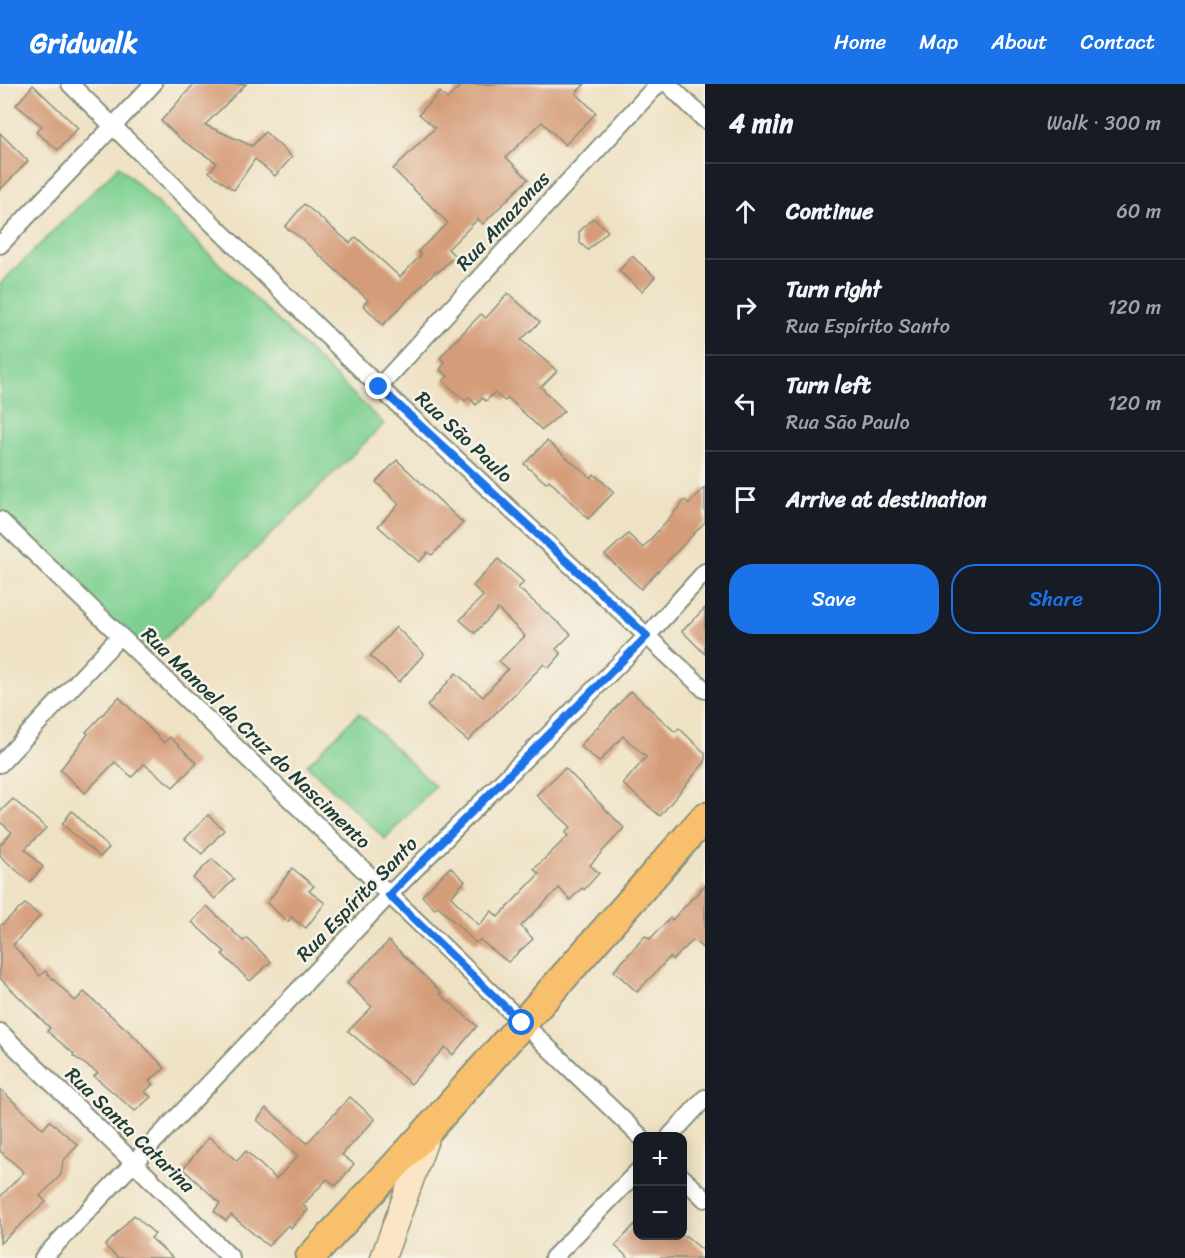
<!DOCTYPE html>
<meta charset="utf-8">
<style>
body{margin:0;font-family:Sriracha,sans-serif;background:#20242c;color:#f1f3f6}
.controls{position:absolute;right:18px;bottom:18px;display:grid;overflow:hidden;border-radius:12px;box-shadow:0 3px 15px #0003}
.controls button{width:54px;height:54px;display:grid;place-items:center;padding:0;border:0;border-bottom:2px solid #363941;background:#171b24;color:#f1f3f6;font:30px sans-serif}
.stop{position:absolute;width:18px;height:18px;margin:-14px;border:4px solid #1a73e8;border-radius:50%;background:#fff}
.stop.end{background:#1a73e8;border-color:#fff;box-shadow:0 2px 6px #0008}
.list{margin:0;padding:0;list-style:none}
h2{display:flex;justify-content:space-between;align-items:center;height:78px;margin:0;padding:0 24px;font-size:26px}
h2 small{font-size:20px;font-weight:400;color:#9ea1a6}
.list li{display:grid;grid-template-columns:39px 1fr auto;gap:18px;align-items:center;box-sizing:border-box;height:96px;padding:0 24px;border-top:2px solid #363941}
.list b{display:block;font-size:22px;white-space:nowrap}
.list p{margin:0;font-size:20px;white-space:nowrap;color:#9ea1a6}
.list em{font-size:20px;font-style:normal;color:#9ea1a6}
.actions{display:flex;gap:12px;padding:18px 24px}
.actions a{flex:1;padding:14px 0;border:2px solid #1a73e8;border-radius:24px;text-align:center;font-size:21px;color:#1a73e8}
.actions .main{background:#1a73e8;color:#fff}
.icon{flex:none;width:33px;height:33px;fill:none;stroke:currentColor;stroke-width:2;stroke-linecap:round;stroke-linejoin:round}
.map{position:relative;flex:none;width:705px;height:1174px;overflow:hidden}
header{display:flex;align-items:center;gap:36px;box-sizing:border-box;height:84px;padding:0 30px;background:#1a73e8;color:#fff}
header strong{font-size:28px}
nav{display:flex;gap:33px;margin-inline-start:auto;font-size:21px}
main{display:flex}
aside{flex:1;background:#171b24}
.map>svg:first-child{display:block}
.green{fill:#7dd091;stroke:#4e8662;stroke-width:1.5}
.building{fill:#d59c79}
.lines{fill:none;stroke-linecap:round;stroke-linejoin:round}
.minor-casing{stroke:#87907c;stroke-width:20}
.secondary-casing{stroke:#87907c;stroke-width:27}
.trunk-casing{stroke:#87907c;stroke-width:32}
.minor{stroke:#fff;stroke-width:16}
.secondary{stroke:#fce5c4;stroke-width:24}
.trunk{stroke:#f8bf6c;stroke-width:28}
.route{stroke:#1a73e8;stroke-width:8}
.labels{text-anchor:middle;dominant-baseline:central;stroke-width:5;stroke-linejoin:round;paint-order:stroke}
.street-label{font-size:20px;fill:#1f3d34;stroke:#f7f3e8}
</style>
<header>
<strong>Gridwalk</strong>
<nav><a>Home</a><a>Map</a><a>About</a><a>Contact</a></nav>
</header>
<main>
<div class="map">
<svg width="705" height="1174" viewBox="0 0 705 1174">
<rect width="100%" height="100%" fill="#f7f3e8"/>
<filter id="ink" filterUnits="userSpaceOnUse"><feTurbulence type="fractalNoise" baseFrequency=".0167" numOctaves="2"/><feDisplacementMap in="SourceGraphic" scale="12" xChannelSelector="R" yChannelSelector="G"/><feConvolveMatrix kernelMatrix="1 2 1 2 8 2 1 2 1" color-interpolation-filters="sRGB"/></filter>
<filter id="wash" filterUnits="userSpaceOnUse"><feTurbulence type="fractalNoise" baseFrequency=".008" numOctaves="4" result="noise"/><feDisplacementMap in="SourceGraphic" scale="24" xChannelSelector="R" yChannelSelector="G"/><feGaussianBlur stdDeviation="1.35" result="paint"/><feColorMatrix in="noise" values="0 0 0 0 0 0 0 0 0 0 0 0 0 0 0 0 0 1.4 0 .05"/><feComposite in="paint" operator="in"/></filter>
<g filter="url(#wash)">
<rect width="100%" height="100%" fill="#efe2c4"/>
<g class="green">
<path d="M 119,82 L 384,340 L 146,572 L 0,426 L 0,200 Z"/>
<path d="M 359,629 L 435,702 L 385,755 L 307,681 Z"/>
</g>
<g id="blocks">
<g class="building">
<path d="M 194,0 L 246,0 L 205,41 L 252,62 L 265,48 L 292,73 L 275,92 L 255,75 L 234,106 L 209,88 L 217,79 L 183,57 L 161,37 Z"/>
<path d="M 462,0 L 585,0 L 576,9 L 596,29 L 565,61 L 542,38 L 506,73 L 528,95 L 483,140 L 478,135 L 448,165 L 455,172 L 438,188 L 436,187 L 383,241 L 363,221 L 368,216 L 301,154 L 285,143 L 304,120 L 350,159 L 356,153 L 400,193 L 421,171 L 418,167 L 448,139 L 393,85 L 435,44 L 419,30 L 440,8 L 447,15 Z"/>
<path d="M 33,1 L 78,44 L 58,66 L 36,48 L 42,42 L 16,21 Z"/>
<path d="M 0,49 L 28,77 L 0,106 Z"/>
<path d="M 593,134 L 608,147 L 588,166 L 580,159 L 579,148 Z"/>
<path d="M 632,172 L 655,193 L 642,207 L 619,187 Z"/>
<path d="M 508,209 L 540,238 L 521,256 L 557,287 L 541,303 L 564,327 L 542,346 L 508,314 L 505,317 L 494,309 L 486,317 L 482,314 L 476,321 L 469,313 L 465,317 L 443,297 L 448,292 L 440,286 L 445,278 L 440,274 L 452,260 L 481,230 L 486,234 Z"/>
<path d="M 547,357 L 591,394 L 594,390 L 614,408 L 588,435 L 549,396 L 546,399 L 524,380 Z"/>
<path d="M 397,376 L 463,439 L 432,471 L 428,468 L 419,478 L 378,442 L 399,420 L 376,398 Z"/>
<path d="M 705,403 L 705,438 L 641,505 L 605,471 L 628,450 L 643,464 L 685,416 L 689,420 Z"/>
<path d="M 498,475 L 524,498 L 518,504 L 571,550 L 556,565 L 561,570 L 549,584 L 544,580 L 468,657 L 427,622 L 456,589 L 483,613 L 508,585 L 499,577 L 525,552 L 498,525 L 475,549 L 460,536 L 483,512 L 473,502 Z"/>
<path d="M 705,524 L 705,570 L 682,547 Z"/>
<path d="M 396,543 L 424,570 L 399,598 L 370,572 Z"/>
<path d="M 631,607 L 675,648 L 679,644 L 705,669 L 705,678 L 660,732 L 623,700 L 646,673 L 623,652 L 599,678 L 580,662 Z"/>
<path d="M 119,613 L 164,659 L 170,653 L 197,679 L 173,703 L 144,680 L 132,693 L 115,678 L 85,709 L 60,686 L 88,650 L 86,648 Z"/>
<path d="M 565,684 L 624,744 L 590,781 L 599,789 L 584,806 L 582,804 L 570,816 L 559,804 L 521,842 L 533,855 L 508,878 L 480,856 L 476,859 L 438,822 L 435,825 L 422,812 L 450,783 L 465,797 L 451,813 L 479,841 L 492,827 L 498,833 L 539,790 L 534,785 L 568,752 L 565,749 L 571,743 L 536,711 Z"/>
<path d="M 13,715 L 46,744 L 25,765 L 43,783 L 30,798 L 0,772 L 0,761 L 12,748 L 0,738 L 0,728 Z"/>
<path d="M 72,727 L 109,764 L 100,773 L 62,740 Z"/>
<path d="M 208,731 L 224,746 L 202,770 L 185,755 Z"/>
<path d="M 212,775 L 234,795 L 215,815 L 193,794 Z"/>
<path d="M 292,784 L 314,802 L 309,807 L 325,819 L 306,844 L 291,833 L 288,838 L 267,819 Z"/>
<path d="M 705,801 L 705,866 L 693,856 L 673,876 L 670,873 L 637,908 L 614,887 L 645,852 L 650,855 L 670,834 L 672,836 Z"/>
<path d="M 25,820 L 40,832 L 13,861 L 40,892 L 45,887 L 75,917 L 84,908 L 132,950 L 165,984 L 149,997 L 153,1000 L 145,1008 L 151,1013 L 135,1027 L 94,992 L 98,989 L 73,972 L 74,970 L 47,947 L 50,944 L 0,894 L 0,842 Z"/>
<path d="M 207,822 L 243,857 L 247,854 L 271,878 L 250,897 L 222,870 L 225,868 L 192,838 Z"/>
<path d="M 389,857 L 442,909 L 440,910 L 477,942 L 453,971 L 445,963 L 411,1000 L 348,947 L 372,923 L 347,899 Z"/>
<path d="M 0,1005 L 43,1045 L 50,1037 L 78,1061 L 63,1077 L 61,1091 L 40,1112 L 46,1118 L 0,1159 L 0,1113 L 24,1088 L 0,1067 Z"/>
<path d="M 350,1013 L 375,1035 L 342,1071 L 354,1080 L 336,1102 L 327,1095 L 303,1121 L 308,1126 L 291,1144 L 288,1141 L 268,1162 L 231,1131 L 226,1137 L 214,1127 L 220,1119 L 183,1085 L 209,1053 L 237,1077 L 246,1067 L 276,1095 L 298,1072 L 257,1036 L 266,1024 L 307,1059 Z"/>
<path d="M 134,1131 L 155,1150 L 151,1154 L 173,1174 L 118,1174 L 105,1162 Z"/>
<path d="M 638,1137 L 638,1152 L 686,1152 L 705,1168 L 705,1174 L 629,1174 L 615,1162 Z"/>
</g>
</g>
</g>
<g filter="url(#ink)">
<use href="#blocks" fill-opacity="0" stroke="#87907c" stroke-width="1.5"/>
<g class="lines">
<g class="minor-casing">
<g id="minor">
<path d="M 70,0 L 379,303 L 705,606"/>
<path d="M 668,0 L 705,36"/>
<path d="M 0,161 L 153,0"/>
<path d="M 379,303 L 658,0"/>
<path d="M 0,436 L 640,1052"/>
<path d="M 0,680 L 120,552"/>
<path d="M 0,948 L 231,1174"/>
<path d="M 670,1052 L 705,1014"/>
<path d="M 682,1093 L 705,1115"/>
<path d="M 43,1174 L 389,811 L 647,552 L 705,488"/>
<path d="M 553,1174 L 638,1087"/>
</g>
</g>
<g class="secondary-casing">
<path id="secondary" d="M 383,1174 L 428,1050"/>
</g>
<g class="trunk-casing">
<path id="trunk" d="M 310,1174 L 430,1044 L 705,733"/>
</g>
<use href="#minor" class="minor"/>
<use href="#secondary" class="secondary"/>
<use href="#trunk" class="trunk"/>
</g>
</g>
<g class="lines" filter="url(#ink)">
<path class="route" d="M 379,303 L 647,552 L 389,811 L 522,939"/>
</g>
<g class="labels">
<g class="street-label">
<text transform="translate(503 137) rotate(-47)">Rua Amazonas</text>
<text transform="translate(464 353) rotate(43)">Rua São Paulo</text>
<text transform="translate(256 654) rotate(44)">Rua Manoel da Cruz do Nascimento</text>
<text transform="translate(357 815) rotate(-46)">Rua Espírito Santo</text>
<text transform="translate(130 1046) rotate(44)">Rua Santa Catarina</text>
</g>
</g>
</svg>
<div class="controls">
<button>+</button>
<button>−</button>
</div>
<div class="stop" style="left:522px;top:939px"></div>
<div class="stop end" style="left:379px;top:303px"></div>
</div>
<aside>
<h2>4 min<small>Walk · 300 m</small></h2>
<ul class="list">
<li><svg class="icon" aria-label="ahead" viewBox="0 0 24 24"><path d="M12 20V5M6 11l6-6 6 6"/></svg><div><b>Continue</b></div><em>60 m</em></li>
<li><svg class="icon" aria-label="right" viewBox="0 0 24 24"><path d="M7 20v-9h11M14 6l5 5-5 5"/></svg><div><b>Turn right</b><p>Rua Espírito Santo</p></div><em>120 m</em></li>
<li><svg class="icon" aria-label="left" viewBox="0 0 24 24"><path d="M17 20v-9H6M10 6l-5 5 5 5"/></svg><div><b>Turn left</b><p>Rua São Paulo</p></div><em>120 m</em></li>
<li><svg class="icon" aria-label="arrive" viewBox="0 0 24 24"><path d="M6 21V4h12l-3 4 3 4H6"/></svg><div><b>Arrive at destination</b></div></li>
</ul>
<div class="actions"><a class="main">Save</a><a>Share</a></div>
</aside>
</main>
